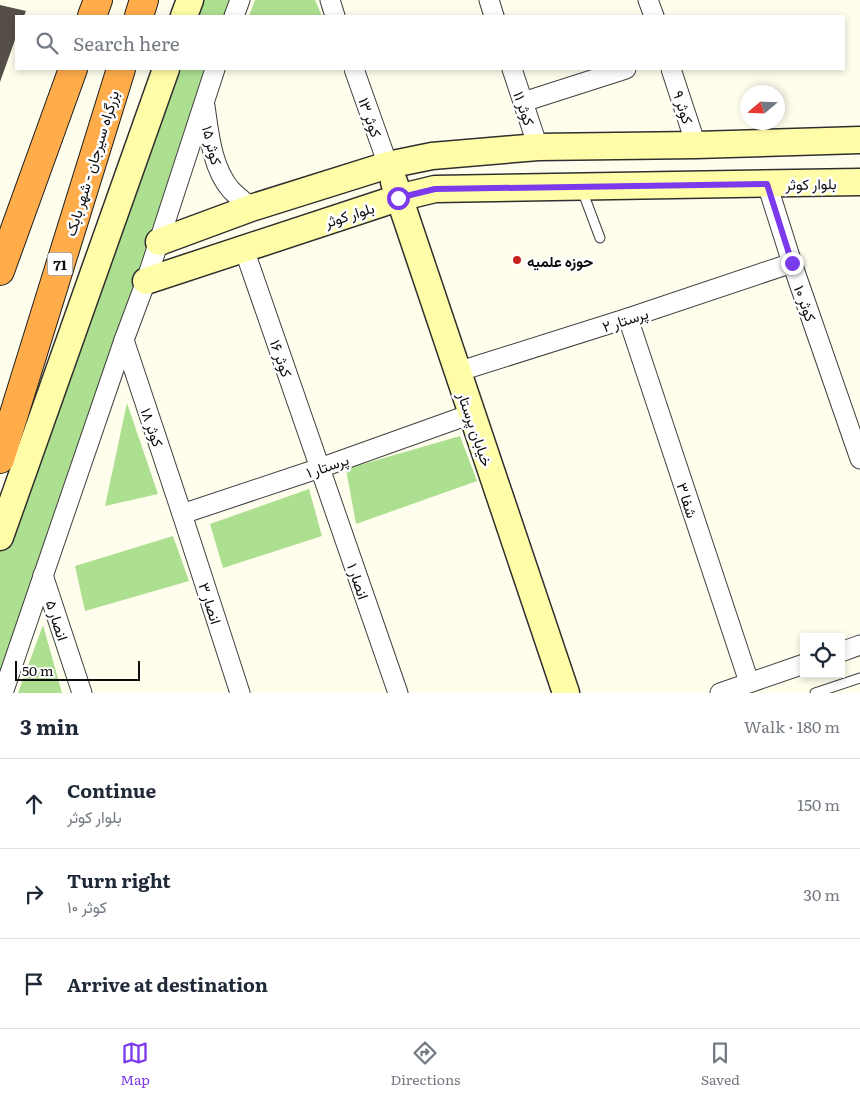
<!DOCTYPE html>
<meta charset="utf-8">
<style>
body{margin:0;font-family:Literata,Vazirmatn,serif;background:#f6f6f7;color:#1f2937}
.controls{position:absolute;right:15px;bottom:15px;display:grid;overflow:hidden;border-radius:0px;box-shadow:0 2px 8px #0003}
.controls button{width:45px;height:45px;display:grid;place-items:center;padding:0;border:0;border-bottom:1px solid #e0e1e3;background:#fff;color:#1f2937;font:25px sans-serif}
.compass{position:absolute;left:740px;top:85px;width:45px;height:45px;border-radius:50%;background:#fff;box-shadow:0 2px 8px #0003;rotate:251deg}
.scale{position:absolute;left:15px;bottom:12px;width:125px;box-sizing:border-box;padding-left:5px;border:2px solid #0d0d0d;border-top:0;font-size:14px;line-height:18px;white-space:nowrap;color:#0d0d0d;-webkit-text-stroke:4px #fff;paint-order:stroke}
.stop{position:absolute;width:15px;height:15px;margin:-11px;border:4px solid #7c3aed;border-radius:50%;background:#fff}
.stop.end{background:#7c3aed;border-color:#fff;box-shadow:0 1px 5px #0008}
.list{margin:0;padding:0;list-style:none}
h2{display:flex;justify-content:space-between;align-items:center;height:65px;margin:0;padding:0 20px;font-size:21px}
h2 small{font-size:16px;font-weight:400;color:#747a83}
.list li{display:grid;grid-template-columns:32px 1fr auto;gap:15px;align-items:center;box-sizing:border-box;height:90px;padding:0 20px;border-top:1px solid #e0e1e3}
.list b{display:block;font-size:19px;white-space:nowrap}
.list p{margin:0;font-size:16px;white-space:nowrap;color:#747a83}
.list em{font-size:16px;font-style:normal;color:#747a83}
.icon{flex:none;width:28px;height:28px;fill:none;stroke:currentColor;stroke-width:2;stroke-linecap:round;stroke-linejoin:round}
.map{position:relative;flex:none;width:860px;height:693px;overflow:hidden}
.search{position:absolute;background:#fff;box-shadow:0 2px 8px #0003;left:15px;right:15px;top:15px;height:55px;display:flex;align-items:center;gap:12px;box-sizing:border-box;padding:0 18px;border-radius:0px;color:#747a83;font-size:19px}
.sheet{height:335px;background:#fff}
nav{display:flex;justify-content:space-around;align-items:center;box-sizing:border-box;height:70px;border-top:1px solid #e0e1e3;background:#fff;font-size:14px;color:#747a83}
nav a{display:grid;justify-items:center;gap:2px}
nav .on{color:#7c3aed}
.map>svg:first-child{display:block}
.forest{fill:#addf91}
.building{fill:#564f48}
.lines{fill:none;stroke-linecap:round;stroke-linejoin:round}
.lane-casing{stroke:#404040;stroke-width:11}
.street-casing{stroke:#404040;stroke-width:21}
.secondary-casing{stroke:#2f2f2f;stroke-width:29}
.highway-casing{stroke:#1e1e1e;stroke-width:30}
.lane{stroke:#fff;stroke-width:9}
.street{stroke:#fff;stroke-width:19}
.secondary{stroke:#fffda7;stroke-width:26}
.highway{stroke:#ffac4a;stroke-width:28}
.route{stroke:#7c3aed;stroke-width:6}
.poi-dot{fill:#c8201a;stroke:#fff;stroke-width:2}
.labels{text-anchor:middle;dominant-baseline:central;stroke-width:5;stroke-linejoin:round;paint-order:stroke}
.shield{fill:#fff;stroke:#565656;stroke-width:1}
.shield-label{font-size:14px;font-weight:bold;fill:#0d0d0d}
.street-label{font-size:15px;fill:#0d0d0d;stroke:#fff}
.poi-label{font-size:15px;font-weight:bold;fill:#0d0d0d;stroke:#fff;text-anchor:start}
</style>
<div class="map">
<svg width="860" height="693" viewBox="0 0 860 693">
<rect width="100%" height="100%" fill="#fffdec"/>
<g class="forest">
<path d="M 192,0 L 241,0 L 236,16 L 187,16 Z"/>
<path d="M 255,0 L 315,0 L 322,16 L 249,16 Z"/>
<path d="M 168,69 L 218,69 L 0,693 L 0,531 Z"/>
<path d="M 127,403 L 158,494 L 105,506 Z"/>
<path d="M 460,436 L 477,481 L 356,524 L 346,469 Z"/>
<path d="M 309,489 L 322,536 L 223,568 L 210,524 Z"/>
<path d="M 173,536 L 189,581 L 85,611 L 75,566 Z"/>
<path d="M 43,625 L 62,693 L 18,693 Z"/>
</g>
<path class="building" d="M 0,5 L 26,11 L 24,16 L 16,16 L 16,37 L 0,82 Z"/>
<g class="lines">
<g class="lane-casing">
<g id="lane">
<path d="M 582,190 L 600,238"/>
<path d="M 815,693 L 860,678"/>
</g>
</g>
<g class="street-casing">
<g id="street">
<path d="M 330,0 L 335,16"/>
<path d="M 489,0 L 494,16"/>
<path d="M 648,0 L 654,16"/>
<path d="M 234,16 L 240,0"/>
<path d="M 354,69 L 388,165"/>
<path d="M 512,69 L 538,147"/>
<path d="M 671,69 L 696,145"/>
<path d="M 523,102 L 626,69"/>
<path d="M 205,106 C 209,134 212,168 231,190 C 237,196 245,202 251,208"/>
<path d="M 767,184 L 792,263 L 860,459"/>
<path d="M 244,249 L 398,693"/>
<path d="M 628,318 L 749,682"/>
<path d="M 124,340 L 182,514 L 240,693"/>
<path d="M 457,372 L 628,318 L 792,263"/>
<path d="M 182,514 L 320,468 L 471,414"/>
<path d="M 43,575 L 82,693"/>
<path d="M 841,652 L 860,645"/>
<path d="M 3,693 L 124,340 L 146,281 L 215,69"/>
<path d="M 720,693 L 804,664"/>
</g>
</g>
<g class="secondary-casing">
<g id="secondary">
<path d="M 184,16 L 190,0"/>
<path d="M 394,182 L 566,693"/>
<path d="M 159,242 L 251,208 L 388,165 L 432,156 L 538,147 L 696,145 L 860,140"/>
<path d="M 146,281 L 398,198 L 435,189 L 860,182"/>
<path d="M 0,537 L 166,69"/>
</g>
</g>
<g class="highway-casing">
<g id="highway">
<path d="M 92,16 L 98,0"/>
<path d="M 139,16 L 144,0"/>
<path d="M 0,271 L 73,69"/>
<path d="M 0,459 L 121,69"/>
</g>
</g>
<use href="#lane" class="lane"/>
<use href="#street" class="street"/>
<use href="#secondary" class="secondary"/>
<use href="#highway" class="highway"/>
</g>
<g class="lines">
<path class="route" d="M 398,198 L 435,189 L 767,184 L 792,263"/>
</g>
<circle class="poi-dot" cx="517" cy="260" r="5"/>
<g class="labels">
<rect class="shield" x="47.5" y="252.5" width="25" height="23" rx="4"/>
<g class="shield-label">
<text x="60" y="264">71</text>
</g>
<g class="street-label">
<text transform="translate(684 107) rotate(72)">کوثر ۹</text>
<text transform="translate(525 108) rotate(71)">کوثر ۱۱</text>
<text transform="translate(371 117) rotate(70)">کوثر ۱۳</text>
<text transform="translate(213 145) rotate(76)">کوثر ۱۵</text>
<text transform="translate(91 163) rotate(-73)">بزرگراه سیرجان - شهر بابک</text>
<text transform="translate(811 183) rotate(-1)">بلوار کوثر</text>
<text transform="translate(349 214) rotate(-18)">بلوار کوثر</text>
<text transform="translate(806 303) rotate(70)">کوثر ۱۰</text>
<text transform="translate(625 319) rotate(-18)">پرستار ۲</text>
<text transform="translate(282 358) rotate(71)">کوثر ۱۶</text>
<text transform="translate(153 427) rotate(71)">کوثر ۱۸</text>
<text transform="translate(476 429) rotate(71)">خیابان پرستار</text>
<text transform="translate(327 465) rotate(-19)">پرستار ۱</text>
<text transform="translate(688 500) rotate(72)">شفا ۳</text>
<text transform="translate(359 581) rotate(71)">انصار ۱</text>
<text transform="translate(211 603) rotate(72)">انصار ۳</text>
<text transform="translate(58 620) rotate(72)">انصار ۵</text>
</g>
<g class="poi-label">
<text x="527" y="260">حوزه علمیه</text>
</g>
</g>
</svg>
<div class="controls">
<button><svg class="icon" aria-label="locate" viewBox="0 0 24 24"><circle cx="12" cy="12" r="6"/><path d="M12 2v4M12 18v4M2 12h4M18 12h4"/></svg></button>
</div>
<svg class="compass" viewBox="-18 -18 36 36"><path d="M0-13l5 13h-10z" fill="#e53935"/><path d="M0 13l5-13h-10z" fill="#747a83"/></svg>
<div class="scale">50 m</div>
<div class="stop" style="left:398px;top:198px"></div>
<div class="stop end" style="left:792px;top:263px"></div>
<div class="search"><svg class="icon" aria-label="search" viewBox="0 0 24 24"><circle cx="10" cy="10" r="6"/><path d="M15 15l6 6"/></svg>Search here</div>
</div>
<section class="sheet">
<h2>3 min<small>Walk · 180 m</small></h2>
<ul class="list">
<li><svg class="icon" aria-label="ahead" viewBox="0 0 24 24"><path d="M12 20V5M6 11l6-6 6 6"/></svg><div><b>Continue</b><p>بلوار کوثر</p></div><em>150 m</em></li>
<li><svg class="icon" aria-label="right" viewBox="0 0 24 24"><path d="M7 20v-9h11M14 6l5 5-5 5"/></svg><div><b>Turn right</b><p>کوثر ۱۰</p></div><em>30 m</em></li>
<li><svg class="icon" aria-label="arrive" viewBox="0 0 24 24"><path d="M6 21V4h12l-3 4 3 4H6"/></svg><div><b>Arrive at destination</b></div></li>
</ul>
</section>
<nav>
<a class="on"><svg class="icon" aria-label="map" viewBox="0 0 24 24"><path d="M3 6l6-2 6 2 6-2v14l-6 2-6-2-6 2zM9 4v14M15 6v14"/></svg>Map</a>
<a><svg class="icon" aria-label="directions" viewBox="0 0 24 24"><path d="M12 3l9 9-9 9-9-9zM9 14v-3h6M13 9l2 2-2 2"/></svg>Directions</a>
<a><svg class="icon" aria-label="saved" viewBox="0 0 24 24"><path d="M7 4h10v16l-5-4-5 4z"/></svg>Saved</a>
</nav>
